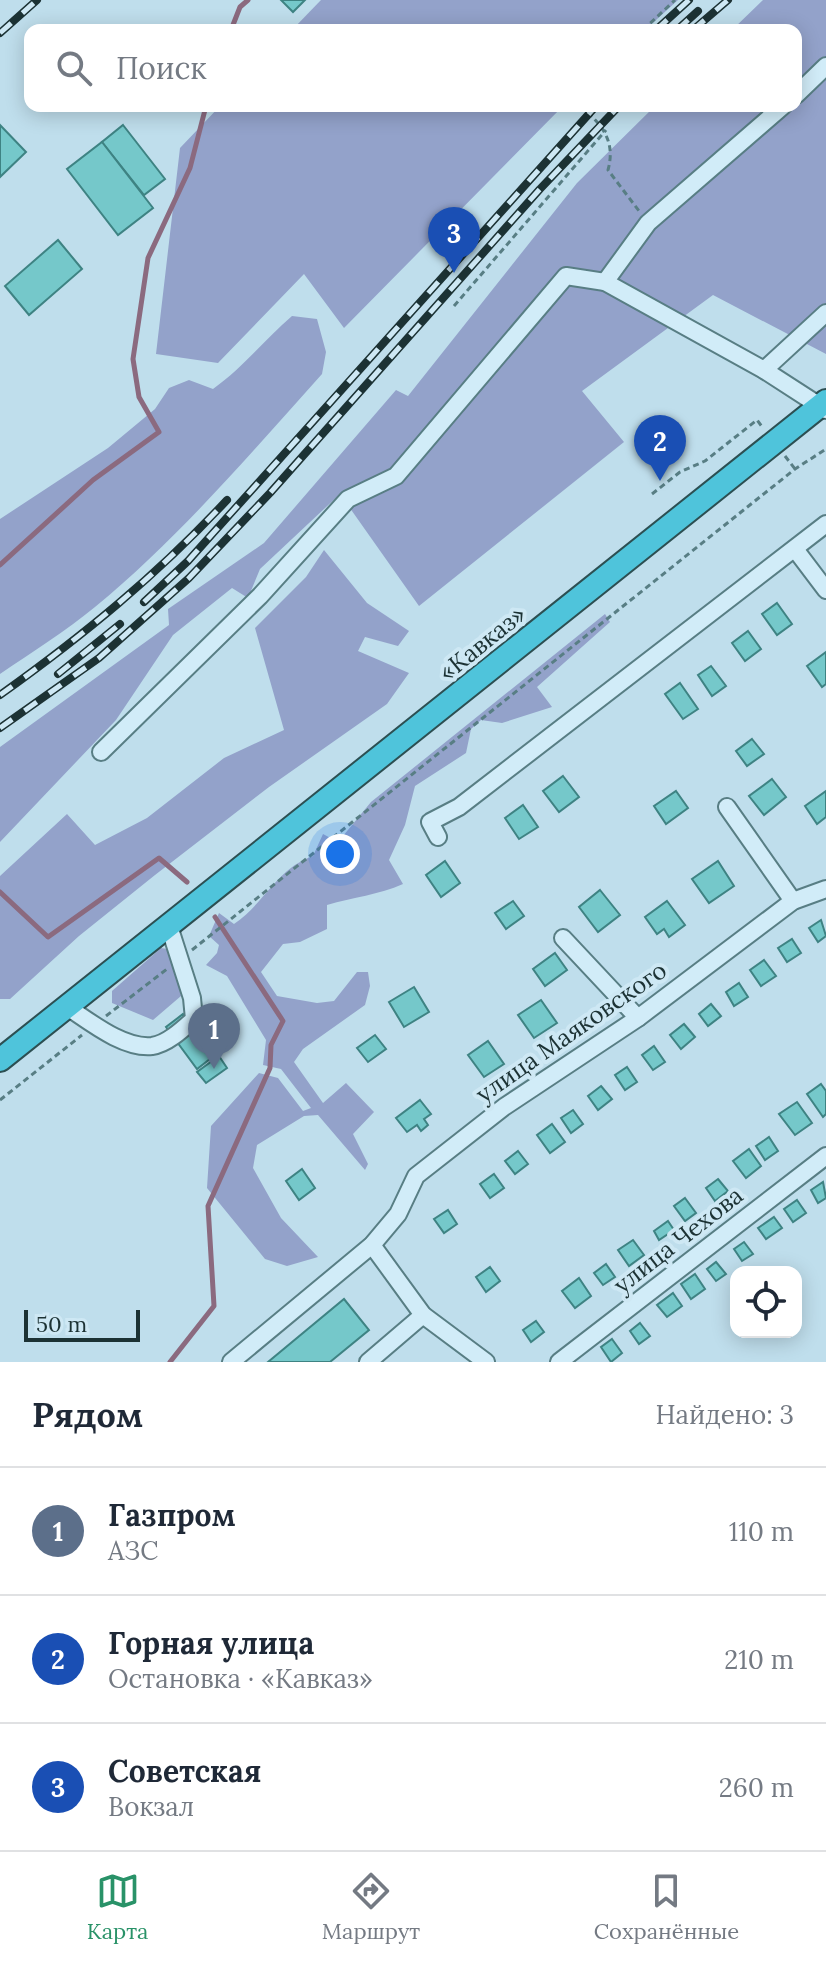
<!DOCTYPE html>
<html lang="ru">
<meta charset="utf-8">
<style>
body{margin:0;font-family:Lora,serif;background:#f2f2f3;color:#1f2937}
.controls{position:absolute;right:24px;bottom:24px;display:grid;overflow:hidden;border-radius:16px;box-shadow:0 4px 20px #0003}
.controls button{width:72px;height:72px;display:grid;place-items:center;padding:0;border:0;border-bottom:2px solid #e0e1e3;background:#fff;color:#1f2937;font:40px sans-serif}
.scale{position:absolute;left:24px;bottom:20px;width:116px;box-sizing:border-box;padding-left:8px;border:4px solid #1c3234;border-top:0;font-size:22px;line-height:28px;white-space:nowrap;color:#1c3234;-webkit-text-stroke:6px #cee8f4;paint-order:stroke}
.you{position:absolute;left:340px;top:854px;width:28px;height:28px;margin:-20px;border:6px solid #fff;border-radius:50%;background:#1a73e8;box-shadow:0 0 0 12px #1a73e833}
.badge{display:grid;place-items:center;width:52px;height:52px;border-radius:50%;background:#299268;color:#fff;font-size:26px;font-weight:700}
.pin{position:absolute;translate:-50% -66px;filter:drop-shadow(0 2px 4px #0008)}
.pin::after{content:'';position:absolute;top:42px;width:28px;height:24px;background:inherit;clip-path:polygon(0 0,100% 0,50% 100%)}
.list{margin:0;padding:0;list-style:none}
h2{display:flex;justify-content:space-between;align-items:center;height:104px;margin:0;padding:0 32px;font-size:34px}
h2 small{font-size:26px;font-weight:400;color:#747a83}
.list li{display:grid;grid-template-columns:52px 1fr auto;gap:24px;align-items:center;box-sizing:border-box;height:128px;padding:0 32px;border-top:2px solid #e0e1e3}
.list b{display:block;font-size:30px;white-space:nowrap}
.list p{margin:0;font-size:26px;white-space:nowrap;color:#747a83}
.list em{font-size:26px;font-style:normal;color:#747a83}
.icon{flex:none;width:44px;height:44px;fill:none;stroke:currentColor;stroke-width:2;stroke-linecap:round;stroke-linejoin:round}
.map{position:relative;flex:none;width:826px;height:1362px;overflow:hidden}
.search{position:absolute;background:#fff;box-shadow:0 4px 20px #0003;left:24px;right:24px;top:24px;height:88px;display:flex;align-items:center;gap:20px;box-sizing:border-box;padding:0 28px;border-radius:16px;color:#747a83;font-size:30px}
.sheet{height:488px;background:#fff}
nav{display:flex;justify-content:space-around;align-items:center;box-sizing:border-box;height:112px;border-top:2px solid #e0e1e3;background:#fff;font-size:22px;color:#747a83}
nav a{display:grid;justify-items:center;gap:4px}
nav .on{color:#299268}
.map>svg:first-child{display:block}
.green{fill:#93a2ca}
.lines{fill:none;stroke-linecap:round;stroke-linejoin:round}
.stream{stroke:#8b6a7f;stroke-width:5}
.building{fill:#75c8ca;stroke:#3e8383;stroke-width:2}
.minor-casing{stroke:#587e84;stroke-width:20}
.highway-casing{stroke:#2c4f52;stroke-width:26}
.path{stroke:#587e84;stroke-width:3;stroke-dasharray:6 4;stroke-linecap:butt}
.minor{stroke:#d1ecf8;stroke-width:16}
.highway{stroke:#4fc4db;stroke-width:22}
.rail-casing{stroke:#1c3234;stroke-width:8}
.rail{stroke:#cee8f4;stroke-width:5;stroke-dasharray:15;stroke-linecap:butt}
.labels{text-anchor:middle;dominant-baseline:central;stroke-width:8;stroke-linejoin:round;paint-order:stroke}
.street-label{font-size:24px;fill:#1c3234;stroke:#cee8f4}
</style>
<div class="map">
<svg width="826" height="1362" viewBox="0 0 826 1362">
<rect width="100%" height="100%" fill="#bfdeec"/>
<g class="green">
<path d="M 321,0 L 678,0 L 645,30 L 292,30 Z"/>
<path d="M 763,0 L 826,0 L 826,354 L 713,295 L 582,391 L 624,442 L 419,606 L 340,494 L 260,569 L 248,598 L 232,588 L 173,635 L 116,720 L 0,842 L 0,747 L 169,625 L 168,609 L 264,543 L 396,390 L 408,396 L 577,183 L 655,106 L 796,106 L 796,30 L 732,30 Z"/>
<path d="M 220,106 L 563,106 L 344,328 L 304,274 L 218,363 L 156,354 L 180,148 Z"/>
<path d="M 292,316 L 317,319 L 326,352 L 322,374 C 250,454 179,538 95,607 C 66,631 32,652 0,674 L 0,519 L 108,448 L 155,409 L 169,388 L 189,380 L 213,389 C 243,368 264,340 292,316 Z"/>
<path d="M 324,550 L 367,603 L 409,631 L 398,646 L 365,637 L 358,651 L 409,673 L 387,704 L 269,787 L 155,875 L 79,936 L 10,999 L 0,999 L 0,876 L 67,814 L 95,845 L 147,818 L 224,758 L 284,730 L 255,628 L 306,577 Z"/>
<path d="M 605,614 L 610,622 L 537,687 L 552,707 L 502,723 L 481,720 L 471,729 L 466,753 L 415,786 L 405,825 L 389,860 L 403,884 C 379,895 353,897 327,905 L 327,929 L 300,942 L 283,944 L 261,972 L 277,996 L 317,1003 L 334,1001 L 357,972 L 368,972 L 370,986 L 365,1005 L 303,1049 L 294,1062 L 323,1103 L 346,1083 L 374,1112 L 353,1134 L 368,1164 L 365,1170 L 318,1115 L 304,1116 L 257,1145 L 253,1168 L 281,1218 L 318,1257 L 287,1266 L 265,1259 L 207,1188 L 211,1126 L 259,1073 L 278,1078 L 303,1111 L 311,1108 L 281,1069 L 263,1065 L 266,1040 L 227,976 L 206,965 L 217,953 L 219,945 L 209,936 L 219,913 L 234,924 C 266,902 276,869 313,856 L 323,834 L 338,842 L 371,802 Z"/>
<path d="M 161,948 L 174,950 L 181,996 L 153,1020 L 112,1003 L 112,991 Z"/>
</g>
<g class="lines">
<g class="stream">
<path d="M 231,30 L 240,7 L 248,0"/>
<path d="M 0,565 L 93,480 L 159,432 L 139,397 L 133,359 L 148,258 L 190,168 L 206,106"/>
<path d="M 0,892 L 48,937 L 159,858 L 187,882"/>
<path d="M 170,1362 L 214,1306 L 208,1206 L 270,1068 L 271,1045 L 283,1021 L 215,917"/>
</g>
</g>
<g class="building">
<path d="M 281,0 L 305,0 L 293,12 Z"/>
<path d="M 0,125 L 26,152 L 0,177 Z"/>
<path d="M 123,125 L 165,179 L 144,195 L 102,142 Z"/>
<path d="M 102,142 L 153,208 L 118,235 L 67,169 Z"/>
<path d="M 58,240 L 82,269 L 29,315 L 5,286 Z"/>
<path d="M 777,603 L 792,624 L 777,635 L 762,614 Z"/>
<path d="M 748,631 L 761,649 L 745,661 L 732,643 Z"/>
<path d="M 826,652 L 826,684 L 822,687 L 807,666 Z"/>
<path d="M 711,666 L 726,686 L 712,696 L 698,675 Z"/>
<path d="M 680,683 L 698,709 L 683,719 L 665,694 Z"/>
<path d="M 752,739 L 764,754 L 747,766 L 736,751 Z"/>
<path d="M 563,776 L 579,797 L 559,812 L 543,791 Z"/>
<path d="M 772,779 L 786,797 L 764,815 L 749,796 Z"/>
<path d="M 676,791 L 688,808 L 666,824 L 654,806 Z"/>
<path d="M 826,791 L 826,817 L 817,824 L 805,806 Z"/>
<path d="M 523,805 L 538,827 L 519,839 L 505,818 Z"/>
<path d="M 445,861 L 460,883 L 441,897 L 426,875 Z"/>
<path d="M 718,861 L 734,886 L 709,903 L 692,879 Z"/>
<path d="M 600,890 L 620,915 L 598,932 L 579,907 Z"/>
<path d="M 513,901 L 524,916 L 506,929 L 495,913 Z"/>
<path d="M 667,901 L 685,925 L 669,937 L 664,929 L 657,934 L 645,917 Z"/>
<path d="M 821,920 L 826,936 L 818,942 L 809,928 Z"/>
<path d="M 792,939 L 801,953 L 787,962 L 778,948 Z"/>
<path d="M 555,953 L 567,970 L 545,986 L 533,969 Z"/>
<path d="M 764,960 L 776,976 L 761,986 L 750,970 Z"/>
<path d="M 739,983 L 748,997 L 734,1006 L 726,992 Z"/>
<path d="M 414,987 L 429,1012 L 404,1027 L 389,1002 Z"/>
<path d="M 541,1000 L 557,1023 L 534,1038 L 518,1015 Z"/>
<path d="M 711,1004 L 721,1016 L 708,1026 L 699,1014 Z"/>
<path d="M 183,1014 L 215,1055 L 197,1069 L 166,1027 Z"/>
<path d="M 684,1024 L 695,1037 L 681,1049 L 670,1035 Z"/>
<path d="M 375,1035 L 386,1049 L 368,1062 L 357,1048 Z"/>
<path d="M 488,1041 L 504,1064 L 484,1077 L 468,1055 Z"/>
<path d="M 654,1046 L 665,1062 L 653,1070 L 642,1055 Z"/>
<path d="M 219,1056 L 227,1068 L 206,1083 L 197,1072 Z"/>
<path d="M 627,1067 L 637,1082 L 625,1090 L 615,1075 Z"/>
<path d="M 821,1084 L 826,1091 L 826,1114 L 823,1117 L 807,1094 Z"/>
<path d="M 601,1086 L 612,1099 L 598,1110 L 588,1096 Z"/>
<path d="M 420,1100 L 431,1114 L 424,1119 L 428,1125 L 421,1131 L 417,1125 L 407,1132 L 396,1118 Z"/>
<path d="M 797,1102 L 812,1123 L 795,1135 L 779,1114 Z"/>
<path d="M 573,1110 L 583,1124 L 571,1133 L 561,1118 Z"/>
<path d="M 552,1124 L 565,1142 L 550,1153 L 537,1135 Z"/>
<path d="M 769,1137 L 778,1151 L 765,1160 L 756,1146 Z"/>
<path d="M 749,1149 L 761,1166 L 746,1178 L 733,1161 Z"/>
<path d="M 518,1151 L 528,1164 L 515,1174 L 505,1161 Z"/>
<path d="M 302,1169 L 315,1188 L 299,1200 L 286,1181 Z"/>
<path d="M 494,1174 L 504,1188 L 490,1198 L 480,1184 Z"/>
<path d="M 718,1179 L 728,1191 L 715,1201 L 706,1188 Z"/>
<path d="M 823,1182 L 826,1198 L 818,1203 L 811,1190 Z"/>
<path d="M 685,1198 L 696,1213 L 685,1221 L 674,1206 Z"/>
<path d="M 797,1200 L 806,1213 L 793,1222 L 784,1209 Z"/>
<path d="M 448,1210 L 457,1224 L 444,1233 L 434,1219 Z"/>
<path d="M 774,1217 L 782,1228 L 766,1239 L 758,1228 Z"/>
<path d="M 668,1221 L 674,1230 L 659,1240 L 654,1231 Z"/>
<path d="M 633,1240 L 644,1255 L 629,1266 L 618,1250 Z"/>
<path d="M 744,1242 L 753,1254 L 742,1261 L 734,1249 Z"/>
<path d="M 716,1262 L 726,1274 L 716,1281 L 707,1269 Z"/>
<path d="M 606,1264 L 615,1277 L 603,1285 L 594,1273 Z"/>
<path d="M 490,1267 L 500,1281 L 486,1292 L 476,1277 Z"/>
<path d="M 695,1274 L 705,1289 L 691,1299 L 681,1284 Z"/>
<path d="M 579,1278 L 591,1296 L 575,1308 L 562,1291 Z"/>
<path d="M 673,1293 L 682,1306 L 667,1317 L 657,1305 Z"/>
<path d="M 344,1299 L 369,1330 L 330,1362 L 268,1362 Z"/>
<path d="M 536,1321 L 544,1332 L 531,1342 L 523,1330 Z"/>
<path d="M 640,1323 L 650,1336 L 639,1344 L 630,1331 Z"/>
<path d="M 612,1339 L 622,1353 L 611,1362 L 601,1347 Z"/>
</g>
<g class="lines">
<g class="minor-casing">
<g id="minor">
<path d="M 796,95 L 826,66"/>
<path d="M 605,282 L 648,223 L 783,106"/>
<path d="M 764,370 L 826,313"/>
<path d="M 795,549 L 826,590"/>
<path d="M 101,752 L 260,596 L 348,499 L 396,476 L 566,276 L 605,282 L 764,370 L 826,410"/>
<path d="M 727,807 L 793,901"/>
<path d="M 438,837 L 430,822 L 459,807 L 826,524"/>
<path d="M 563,938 L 638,1018"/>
<path d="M 66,1006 C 89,1021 123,1049 152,1046 C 167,1044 183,1029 194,1019 L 192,998 L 169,926"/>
<path d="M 372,1245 L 423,1315 L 486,1362"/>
<path d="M 231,1362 L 372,1245 L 398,1214 L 416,1176 L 504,1107 L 638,1018 L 793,901 L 826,889"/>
<path d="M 368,1362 L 423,1315"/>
<path d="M 559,1362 L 826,1156"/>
</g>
</g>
<g class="highway-casing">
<path id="highway" d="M 0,1060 L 826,401"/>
</g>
<g class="path">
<path d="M 643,30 L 675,0"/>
<path d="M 580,106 C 602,124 616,141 608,170 L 639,211"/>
<path d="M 454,306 L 606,130"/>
<path d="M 785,456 L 795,469"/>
<path d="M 652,494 L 680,472 L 705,461 L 757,420 L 763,428"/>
<path d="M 192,950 L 795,469 L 826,449"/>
<path d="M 106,1016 L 167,969"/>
<path d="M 0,1100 L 82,1035"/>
</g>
<use href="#minor" class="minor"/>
<use href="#highway" class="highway"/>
<g class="rail-casing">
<g id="rail">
<path d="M 656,30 L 689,0"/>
<path d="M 677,30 L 698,11"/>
<path d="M 693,30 L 728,0"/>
<path d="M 0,33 L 37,0"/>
<path d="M 144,602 L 188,561 L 596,106"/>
<path d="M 58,674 L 120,624"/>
<path d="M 0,695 C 84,635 157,575 227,500"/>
<path d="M 0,728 L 99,658 L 189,578 L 270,493 L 540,189 L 619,106"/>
</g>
</g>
<use href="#rail" class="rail"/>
</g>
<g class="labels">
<g class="street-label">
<text transform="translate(482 643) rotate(-39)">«Кавказ»</text>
<text transform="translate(571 1032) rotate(-35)">улица Маяковского</text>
<text transform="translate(678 1240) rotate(-38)">улица Чехова</text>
</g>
</g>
</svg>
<div class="controls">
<button><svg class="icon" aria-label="locate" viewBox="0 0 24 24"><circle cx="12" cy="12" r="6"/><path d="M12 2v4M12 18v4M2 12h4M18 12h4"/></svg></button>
</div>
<div class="scale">50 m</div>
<div class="you"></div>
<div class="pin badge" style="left:214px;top:1069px;background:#5c6f8a">1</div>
<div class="pin badge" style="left:660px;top:481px;background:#1a4fb4">2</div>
<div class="pin badge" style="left:454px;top:273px;background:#1a4fb4">3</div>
<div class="search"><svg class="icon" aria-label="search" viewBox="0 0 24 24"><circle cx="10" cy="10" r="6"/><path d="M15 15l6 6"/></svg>Поиск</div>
</div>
<section class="sheet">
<h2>Рядом<small>Найдено: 3</small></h2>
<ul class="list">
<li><span class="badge" style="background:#5c6f8a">1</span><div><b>Газпром</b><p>АЗС</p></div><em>110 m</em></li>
<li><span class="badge" style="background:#1a4fb4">2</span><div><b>Горная улица</b><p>Остановка · «Кавказ»</p></div><em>210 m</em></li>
<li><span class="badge" style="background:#1a4fb4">3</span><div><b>Советская</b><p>Вокзал</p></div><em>260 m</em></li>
</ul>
</section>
<nav>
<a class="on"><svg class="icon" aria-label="map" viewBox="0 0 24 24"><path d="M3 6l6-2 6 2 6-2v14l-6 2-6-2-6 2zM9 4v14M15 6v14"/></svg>Карта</a>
<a><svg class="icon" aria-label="directions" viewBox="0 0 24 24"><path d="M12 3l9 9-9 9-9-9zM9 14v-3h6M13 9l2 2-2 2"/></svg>Маршрут</a>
<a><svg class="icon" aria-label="saved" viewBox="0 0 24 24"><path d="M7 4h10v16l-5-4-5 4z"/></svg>Сохранённые</a>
</nav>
